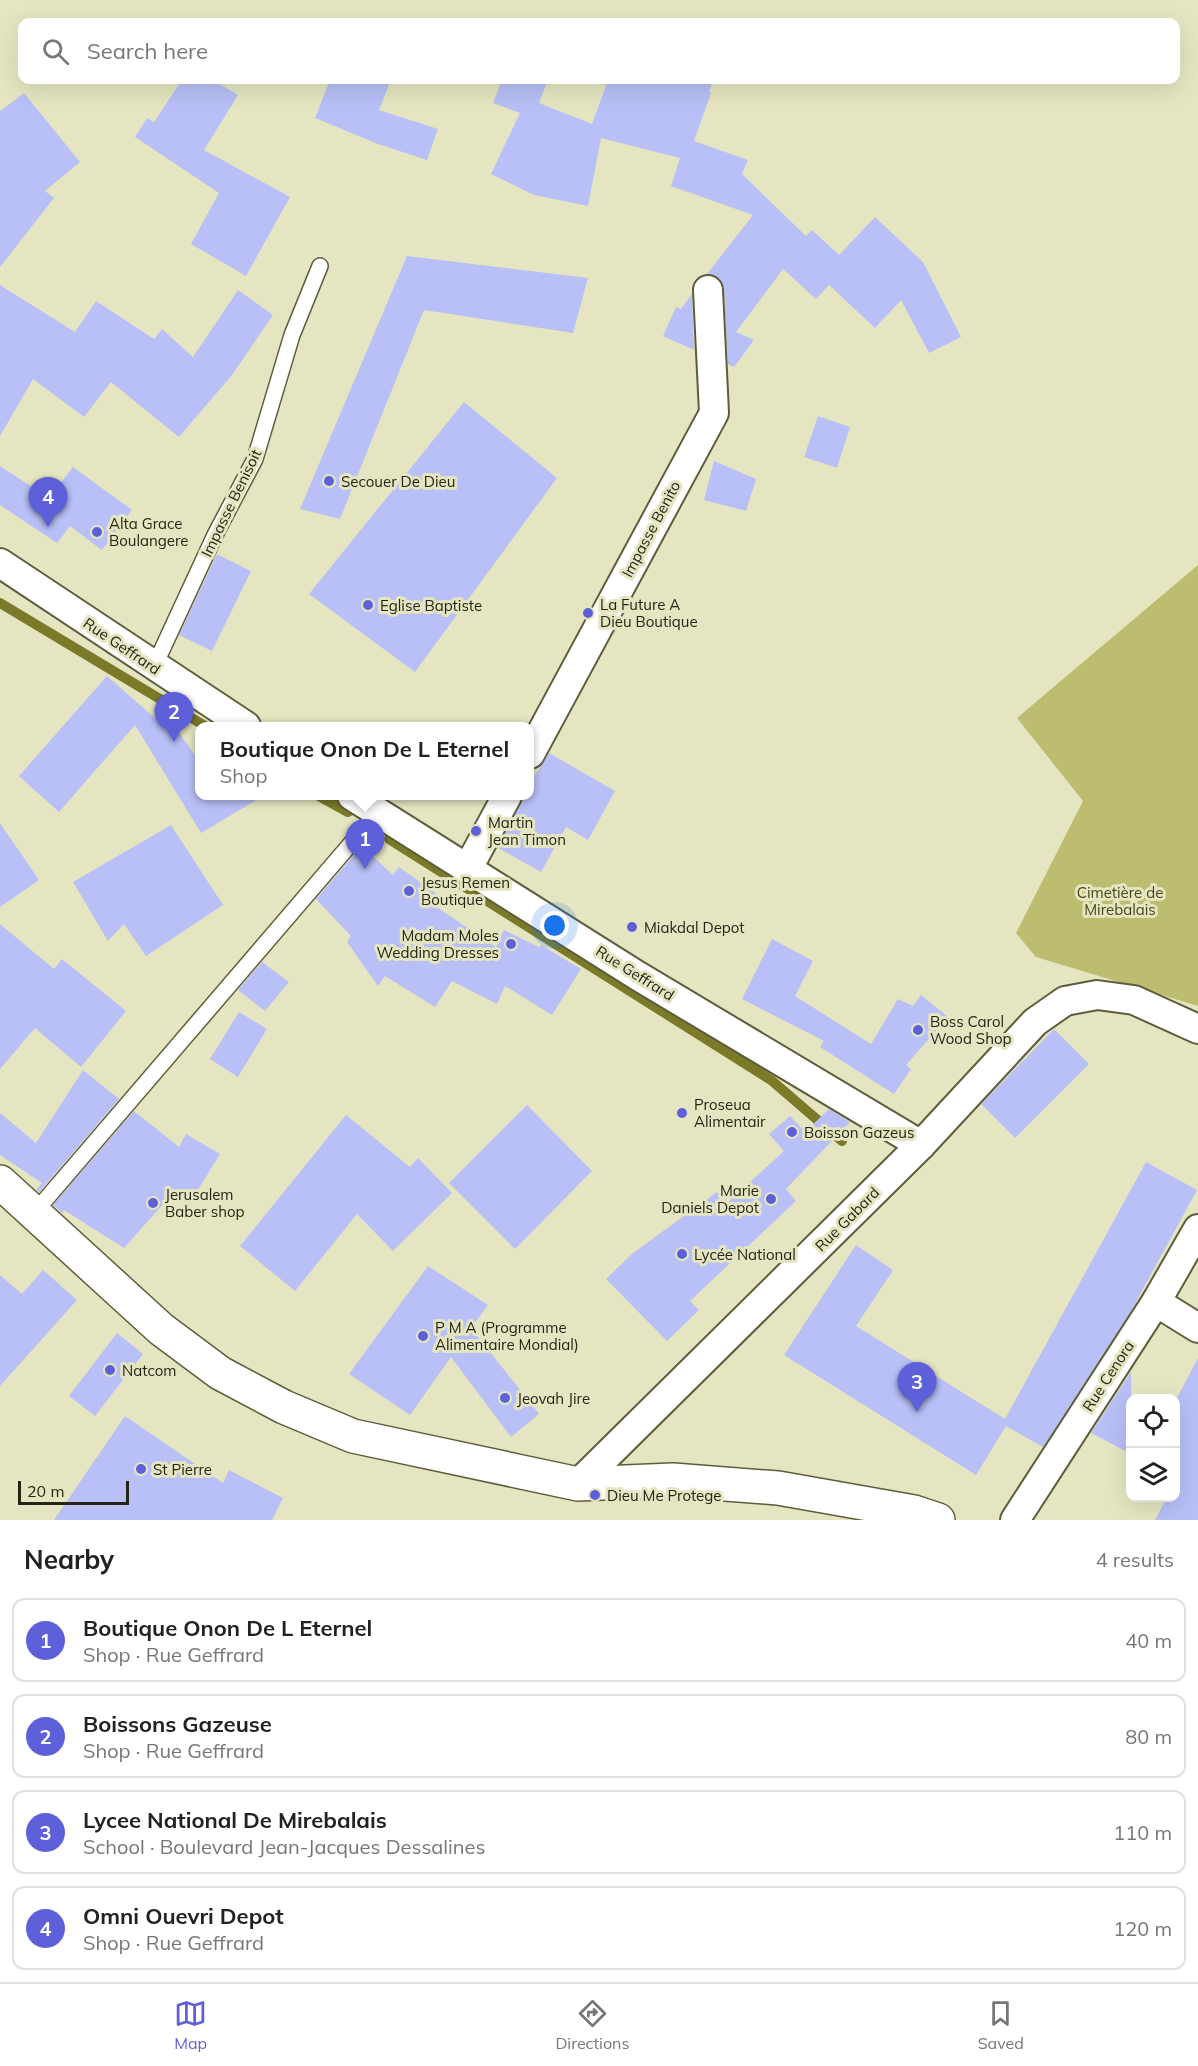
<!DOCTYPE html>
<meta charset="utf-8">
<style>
body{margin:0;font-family:Mulish,sans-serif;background:#f2f2f2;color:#222}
.controls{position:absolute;right:18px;bottom:18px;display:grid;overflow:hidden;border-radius:12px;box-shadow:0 6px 24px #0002}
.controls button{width:54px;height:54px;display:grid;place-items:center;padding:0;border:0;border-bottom:2px solid #e0e0e0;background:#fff;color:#222;font:30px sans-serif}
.scale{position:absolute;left:18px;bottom:15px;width:111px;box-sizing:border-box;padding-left:6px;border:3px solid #252517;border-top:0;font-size:16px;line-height:21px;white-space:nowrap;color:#252517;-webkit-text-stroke:4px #e5e6c1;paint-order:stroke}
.you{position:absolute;left:555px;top:926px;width:21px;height:21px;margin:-15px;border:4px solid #fff;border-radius:50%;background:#1a73e8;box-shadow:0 0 0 9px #1a73e833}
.badge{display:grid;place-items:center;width:39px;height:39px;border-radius:50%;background:#5d60d8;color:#fff;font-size:20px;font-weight:700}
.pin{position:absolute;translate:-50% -50px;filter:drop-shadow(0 2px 3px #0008)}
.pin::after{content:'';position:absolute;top:32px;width:21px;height:18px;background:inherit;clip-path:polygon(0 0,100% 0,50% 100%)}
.popup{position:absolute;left:195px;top:722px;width:339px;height:78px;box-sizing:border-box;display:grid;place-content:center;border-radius:12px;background:#fff;filter:drop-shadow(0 2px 4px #0005);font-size:20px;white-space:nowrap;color:#767676}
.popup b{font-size:22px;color:#222}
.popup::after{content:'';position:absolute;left:50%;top:100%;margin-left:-12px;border:12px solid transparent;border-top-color:#fff}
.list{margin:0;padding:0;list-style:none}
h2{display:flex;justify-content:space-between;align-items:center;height:78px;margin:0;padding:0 24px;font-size:26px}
h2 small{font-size:20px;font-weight:400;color:#767676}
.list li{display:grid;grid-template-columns:39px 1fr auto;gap:18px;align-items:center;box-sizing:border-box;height:84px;margin:0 12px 12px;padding:0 12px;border:2px solid #e0e0e0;border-radius:12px}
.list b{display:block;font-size:22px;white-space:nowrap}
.list p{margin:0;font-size:20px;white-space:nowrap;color:#767676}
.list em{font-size:20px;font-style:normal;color:#767676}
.icon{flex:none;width:33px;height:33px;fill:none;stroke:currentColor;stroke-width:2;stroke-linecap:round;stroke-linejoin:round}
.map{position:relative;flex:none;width:1198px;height:1520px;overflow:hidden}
.search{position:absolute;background:#fff;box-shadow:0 6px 24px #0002;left:18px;right:18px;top:18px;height:66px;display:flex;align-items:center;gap:15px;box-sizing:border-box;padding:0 21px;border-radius:12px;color:#767676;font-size:22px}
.sheet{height:462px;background:#fff}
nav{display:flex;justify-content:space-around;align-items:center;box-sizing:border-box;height:84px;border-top:2px solid #e0e0e0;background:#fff;font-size:16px;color:#767676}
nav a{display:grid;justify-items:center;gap:3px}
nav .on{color:#5d60d8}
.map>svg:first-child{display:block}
.green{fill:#bdbd70}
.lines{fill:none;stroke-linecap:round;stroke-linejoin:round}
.stream{stroke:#7a7a28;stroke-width:10}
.building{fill:#b8c0f7}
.lane-casing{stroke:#5d5d3c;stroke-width:18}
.street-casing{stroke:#5d5d3c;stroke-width:32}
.secondary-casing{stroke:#5d5d3c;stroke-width:36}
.lane{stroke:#fff;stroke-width:15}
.street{stroke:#fff;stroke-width:28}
.secondary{stroke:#fff;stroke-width:33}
.poi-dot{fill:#5d60d8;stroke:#e5e6c1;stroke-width:2}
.labels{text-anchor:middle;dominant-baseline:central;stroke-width:6;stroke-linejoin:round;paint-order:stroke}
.poi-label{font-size:15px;fill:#252517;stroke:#e5e6c1;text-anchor:start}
.street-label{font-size:15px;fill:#252517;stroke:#e5e6c1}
.park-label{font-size:15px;fill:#48481c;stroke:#e5e6c1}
</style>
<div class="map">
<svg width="1198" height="1520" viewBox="0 0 1198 1520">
<rect width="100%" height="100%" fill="#e5e6c1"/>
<path class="green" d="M 1198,565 L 1198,1006 L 1036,957 L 1016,933 L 1083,801 L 1017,718 Z"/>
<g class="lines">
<g class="stream">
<path d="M 0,603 L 205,726"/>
<path d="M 319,796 L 348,812"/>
<path d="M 389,839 L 771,1080 L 842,1141"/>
</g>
</g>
<g class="building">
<path d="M 182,80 L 213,80 L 238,95 L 204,150 L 290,197 L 246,276 L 191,244 L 219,193 L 135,137 L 147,118 L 154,122 Z"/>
<path d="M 330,80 L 391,80 L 379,110 L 438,129 L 427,160 L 378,144 L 315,118 Z"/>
<path d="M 502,80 L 548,80 L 539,103 L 592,124 L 608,80 L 713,80 L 709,92 L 711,93 L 694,141 L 748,160 L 742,174 L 806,236 L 812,230 L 839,255 L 875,217 L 923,262 L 961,337 L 929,353 L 901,300 L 875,328 L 829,285 L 816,299 L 783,269 L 736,332 L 754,340 L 734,367 L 728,364 L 724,289 L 716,276 L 707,274 L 753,215 L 671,186 L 680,158 L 601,138 L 588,206 L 534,195 L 491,174 L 520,113 L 493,103 Z"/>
<path d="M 24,93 L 80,162 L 45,191 L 54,198 L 0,267 L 0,111 Z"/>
<path d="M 407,256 L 588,278 L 573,333 L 424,310 L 340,519 L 300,509 Z"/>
<path d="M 0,285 L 75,332 L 96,301 L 154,339 L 162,329 L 193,357 L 238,290 L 273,315 L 232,375 L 179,437 L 111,382 L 84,417 L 33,379 L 0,436 Z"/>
<path d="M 692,294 L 694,350 L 663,336 L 676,307 L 681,309 Z"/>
<path d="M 464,402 L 557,478 L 415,672 L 309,594 Z"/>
<path d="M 818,416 L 850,427 L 837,468 L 804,457 Z"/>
<path d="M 714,461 L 756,479 L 746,511 L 704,500 Z"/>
<path d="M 0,466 L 49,498 L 73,467 L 132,510 L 102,550 L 70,526 L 57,543 L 0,505 Z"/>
<path d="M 217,554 L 251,571 L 212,651 L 179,635 Z"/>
<path d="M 107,676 L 172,733 L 177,730 L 200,762 L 200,795 L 265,795 L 201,833 L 135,725 L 59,812 L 19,776 Z"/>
<path d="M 549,753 L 615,791 L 588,840 L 566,827 L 541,872 L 498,848 L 523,795 L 530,795 L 530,783 Z"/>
<path d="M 0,823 L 39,880 L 0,907 Z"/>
<path d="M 171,825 L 223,905 L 146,956 L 124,924 L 108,941 L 73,882 Z"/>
<path d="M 362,846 L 393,875 L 399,867 L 438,895 L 432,904 L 496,947 L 504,930 L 539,947 L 541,945 L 581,969 L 552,1015 L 505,986 L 497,1004 L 452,981 L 435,1007 L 385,976 L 378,986 L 347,942 L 351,936 L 316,899 Z"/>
<path d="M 0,924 L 54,969 L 62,959 L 126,1011 L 81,1067 L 35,1028 L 0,1069 Z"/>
<path d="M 772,939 L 813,961 L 795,996 L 871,1044 L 898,999 L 913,1006 L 921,995 L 948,1017 L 906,1065 L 911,1069 L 894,1094 L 820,1047 L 824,1041 L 742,999 Z"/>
<path d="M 262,962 L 289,982 L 265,1011 L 238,990 Z"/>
<path d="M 239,1012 L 267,1029 L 238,1077 L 210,1059 Z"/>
<path d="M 1054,1029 L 1089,1064 L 1015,1138 L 981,1104 Z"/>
<path d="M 83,1070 L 119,1099 L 39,1192 L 36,1190 L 42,1183 L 0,1155 L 0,1113 L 36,1143 Z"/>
<path d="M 527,1105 L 592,1171 L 515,1249 L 449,1183 Z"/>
<path d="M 829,1109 L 850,1122 L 786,1189 L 796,1201 L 690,1301 L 699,1310 L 667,1341 L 606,1279 L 633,1253 L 717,1192 L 727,1203 L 784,1151 L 769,1134 L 790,1116 L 805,1132 Z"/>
<path d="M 134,1111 L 179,1147 L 186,1134 L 220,1154 L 188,1206 L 173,1193 L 124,1248 L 64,1210 L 62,1213 L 53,1205 Z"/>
<path d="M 346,1115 L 410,1167 L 418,1158 L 452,1193 L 393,1251 L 357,1214 L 295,1291 L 240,1246 Z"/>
<path d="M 1146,1162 L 1197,1190 L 1131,1311 L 1043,1447 L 1006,1426 L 976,1475 L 784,1355 L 856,1245 L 893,1270 L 856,1326 L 1005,1419 Z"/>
<path d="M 428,1266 L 488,1305 L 471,1328 L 539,1414 L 511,1437 L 451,1357 L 410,1415 L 349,1374 Z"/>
<path d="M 43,1270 L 77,1300 L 0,1386 L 0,1275 L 22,1294 Z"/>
<path d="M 117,1333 L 143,1354 L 95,1416 L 69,1396 Z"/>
<path d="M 1198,1358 L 1198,1520 L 1155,1520 L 1167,1497 L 1176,1497 L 1176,1400 Z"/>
<path d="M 1131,1372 L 1131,1454 L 1091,1433 Z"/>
<path d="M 125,1416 L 223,1483 L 229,1470 L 283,1498 L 272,1520 L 54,1520 Z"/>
</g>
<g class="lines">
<g class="lane-casing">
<g id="lane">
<path d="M 154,667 L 215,535 L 255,459 L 292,335 L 320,266"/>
<path d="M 34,1213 L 378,812"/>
</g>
</g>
<g class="street-casing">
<g id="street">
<path d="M 0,563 L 246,726"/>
<path d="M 530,754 L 714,413 L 708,290"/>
<path d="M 352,796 L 638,976 L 921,1145"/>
<path d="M 468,868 L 507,796"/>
<path d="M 1156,1302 L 1198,1328"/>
<path d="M 578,1484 L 921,1145 L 1035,1022 L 1065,1001 L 1097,995 L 1134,1000 L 1198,1029"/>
<path d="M 1015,1520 L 1156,1302 L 1198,1229"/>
</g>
</g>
<g class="secondary-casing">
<path id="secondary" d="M 0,1182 L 161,1329 L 220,1373 L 284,1407 L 353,1436 L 578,1484 L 673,1480 L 778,1488 L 914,1512 L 938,1520"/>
</g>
<use href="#lane" class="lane"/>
<use href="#street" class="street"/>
<use href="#secondary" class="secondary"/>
</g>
<g class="poi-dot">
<circle cx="329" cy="481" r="6"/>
<circle cx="97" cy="532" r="6"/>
<circle cx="368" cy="605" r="6"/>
<circle cx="588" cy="613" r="6"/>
<circle cx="476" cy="831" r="6"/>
<circle cx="409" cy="891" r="6"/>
<circle cx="632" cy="927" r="6"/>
<circle cx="511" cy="944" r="6"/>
<circle cx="918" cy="1030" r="6"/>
<circle cx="682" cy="1113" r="6"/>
<circle cx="792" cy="1132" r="6"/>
<circle cx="771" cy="1199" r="6"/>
<circle cx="153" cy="1203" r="6"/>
<circle cx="682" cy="1254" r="6"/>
<circle cx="423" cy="1336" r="6"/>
<circle cx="110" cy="1370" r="6"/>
<circle cx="505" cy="1398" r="6"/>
<circle cx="141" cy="1469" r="6"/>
<circle cx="595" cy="1495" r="6"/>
</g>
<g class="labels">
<g class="poi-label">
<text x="341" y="481">Secouer De Dieu</text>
<text x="109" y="523">Alta Grace<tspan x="109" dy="17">Boulangere</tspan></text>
<text x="600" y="604">La Future A<tspan x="600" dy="17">Dieu Boutique</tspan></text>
<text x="380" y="605">Eglise Baptiste</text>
<text x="488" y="822">Martin<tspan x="488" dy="17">Jean Timon</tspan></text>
<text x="421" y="882">Jesus Remen<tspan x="421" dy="17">Boutique</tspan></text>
<text x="644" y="927">Miakdal Depot</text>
<text x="499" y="935" text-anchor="end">Madam Moles<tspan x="499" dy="17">Wedding Dresses</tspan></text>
<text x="930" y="1021">Boss Carol<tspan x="930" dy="17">Wood Shop</tspan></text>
<text x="694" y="1104">Proseua<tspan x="694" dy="17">Alimentair</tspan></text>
<text x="804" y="1132">Boisson Gazeus</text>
<text x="759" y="1190" text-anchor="end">Marie<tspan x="759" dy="17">Daniels Depot</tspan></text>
<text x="165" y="1194">Jerusalem<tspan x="165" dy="17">Baber shop</tspan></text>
<text x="694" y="1254">Lycée National</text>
<text x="435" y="1327">P M A (Programme<tspan x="435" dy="17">Alimentaire Mondial)</tspan></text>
<text x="122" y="1370">Natcom</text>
<text x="517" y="1398">Jeovah Jire</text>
<text x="153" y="1469">St Pierre</text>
<text x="607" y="1495">Dieu Me Protege</text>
</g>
<g class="street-label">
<text transform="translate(231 503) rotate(-64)">Impasse Benisoit</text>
<text transform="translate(651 529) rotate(-62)">Impasse Benito</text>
<text transform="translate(122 646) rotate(34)">Rue Geffrard</text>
<text transform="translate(635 973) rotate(32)">Rue Geffrard</text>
<text transform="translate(847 1219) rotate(-45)">Rue Gabard</text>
<text transform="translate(1108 1376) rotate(-57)">Rue Cenora</text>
</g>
<g class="park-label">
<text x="1120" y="892">Cimetière de<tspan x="1120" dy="17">Mirebalais</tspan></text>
</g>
</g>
</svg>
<div class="controls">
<button><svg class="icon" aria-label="locate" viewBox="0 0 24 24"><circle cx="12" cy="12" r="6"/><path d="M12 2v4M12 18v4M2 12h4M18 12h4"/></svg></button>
<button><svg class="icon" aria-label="layers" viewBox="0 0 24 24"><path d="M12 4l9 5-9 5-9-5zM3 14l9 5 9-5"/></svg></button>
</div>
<div class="scale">20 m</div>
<div class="you"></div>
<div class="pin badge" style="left:365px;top:869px">1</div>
<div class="popup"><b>Boutique Onon De L Eternel</b>Shop</div>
<div class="pin badge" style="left:174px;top:742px">2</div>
<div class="pin badge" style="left:917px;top:1412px">3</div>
<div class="pin badge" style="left:48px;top:527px">4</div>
<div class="search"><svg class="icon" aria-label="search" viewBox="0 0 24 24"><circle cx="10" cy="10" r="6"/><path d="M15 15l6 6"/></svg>Search here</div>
</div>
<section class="sheet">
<h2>Nearby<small>4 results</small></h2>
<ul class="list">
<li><span class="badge">1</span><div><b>Boutique Onon De L Eternel</b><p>Shop · Rue Geffrard</p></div><em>40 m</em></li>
<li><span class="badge">2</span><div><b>Boissons Gazeuse</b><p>Shop · Rue Geffrard</p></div><em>80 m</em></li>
<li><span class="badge">3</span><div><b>Lycee National De Mirebalais</b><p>School · Boulevard Jean-Jacques Dessalines</p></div><em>110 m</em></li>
<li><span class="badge">4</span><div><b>Omni Ouevri Depot</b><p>Shop · Rue Geffrard</p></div><em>120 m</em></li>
</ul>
</section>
<nav>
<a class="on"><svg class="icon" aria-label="map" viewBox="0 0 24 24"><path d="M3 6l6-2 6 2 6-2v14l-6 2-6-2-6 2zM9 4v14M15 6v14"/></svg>Map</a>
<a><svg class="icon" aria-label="directions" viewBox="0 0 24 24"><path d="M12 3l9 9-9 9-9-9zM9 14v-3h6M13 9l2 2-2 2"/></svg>Directions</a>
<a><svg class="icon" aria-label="saved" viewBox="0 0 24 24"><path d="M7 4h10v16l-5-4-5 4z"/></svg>Saved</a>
</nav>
